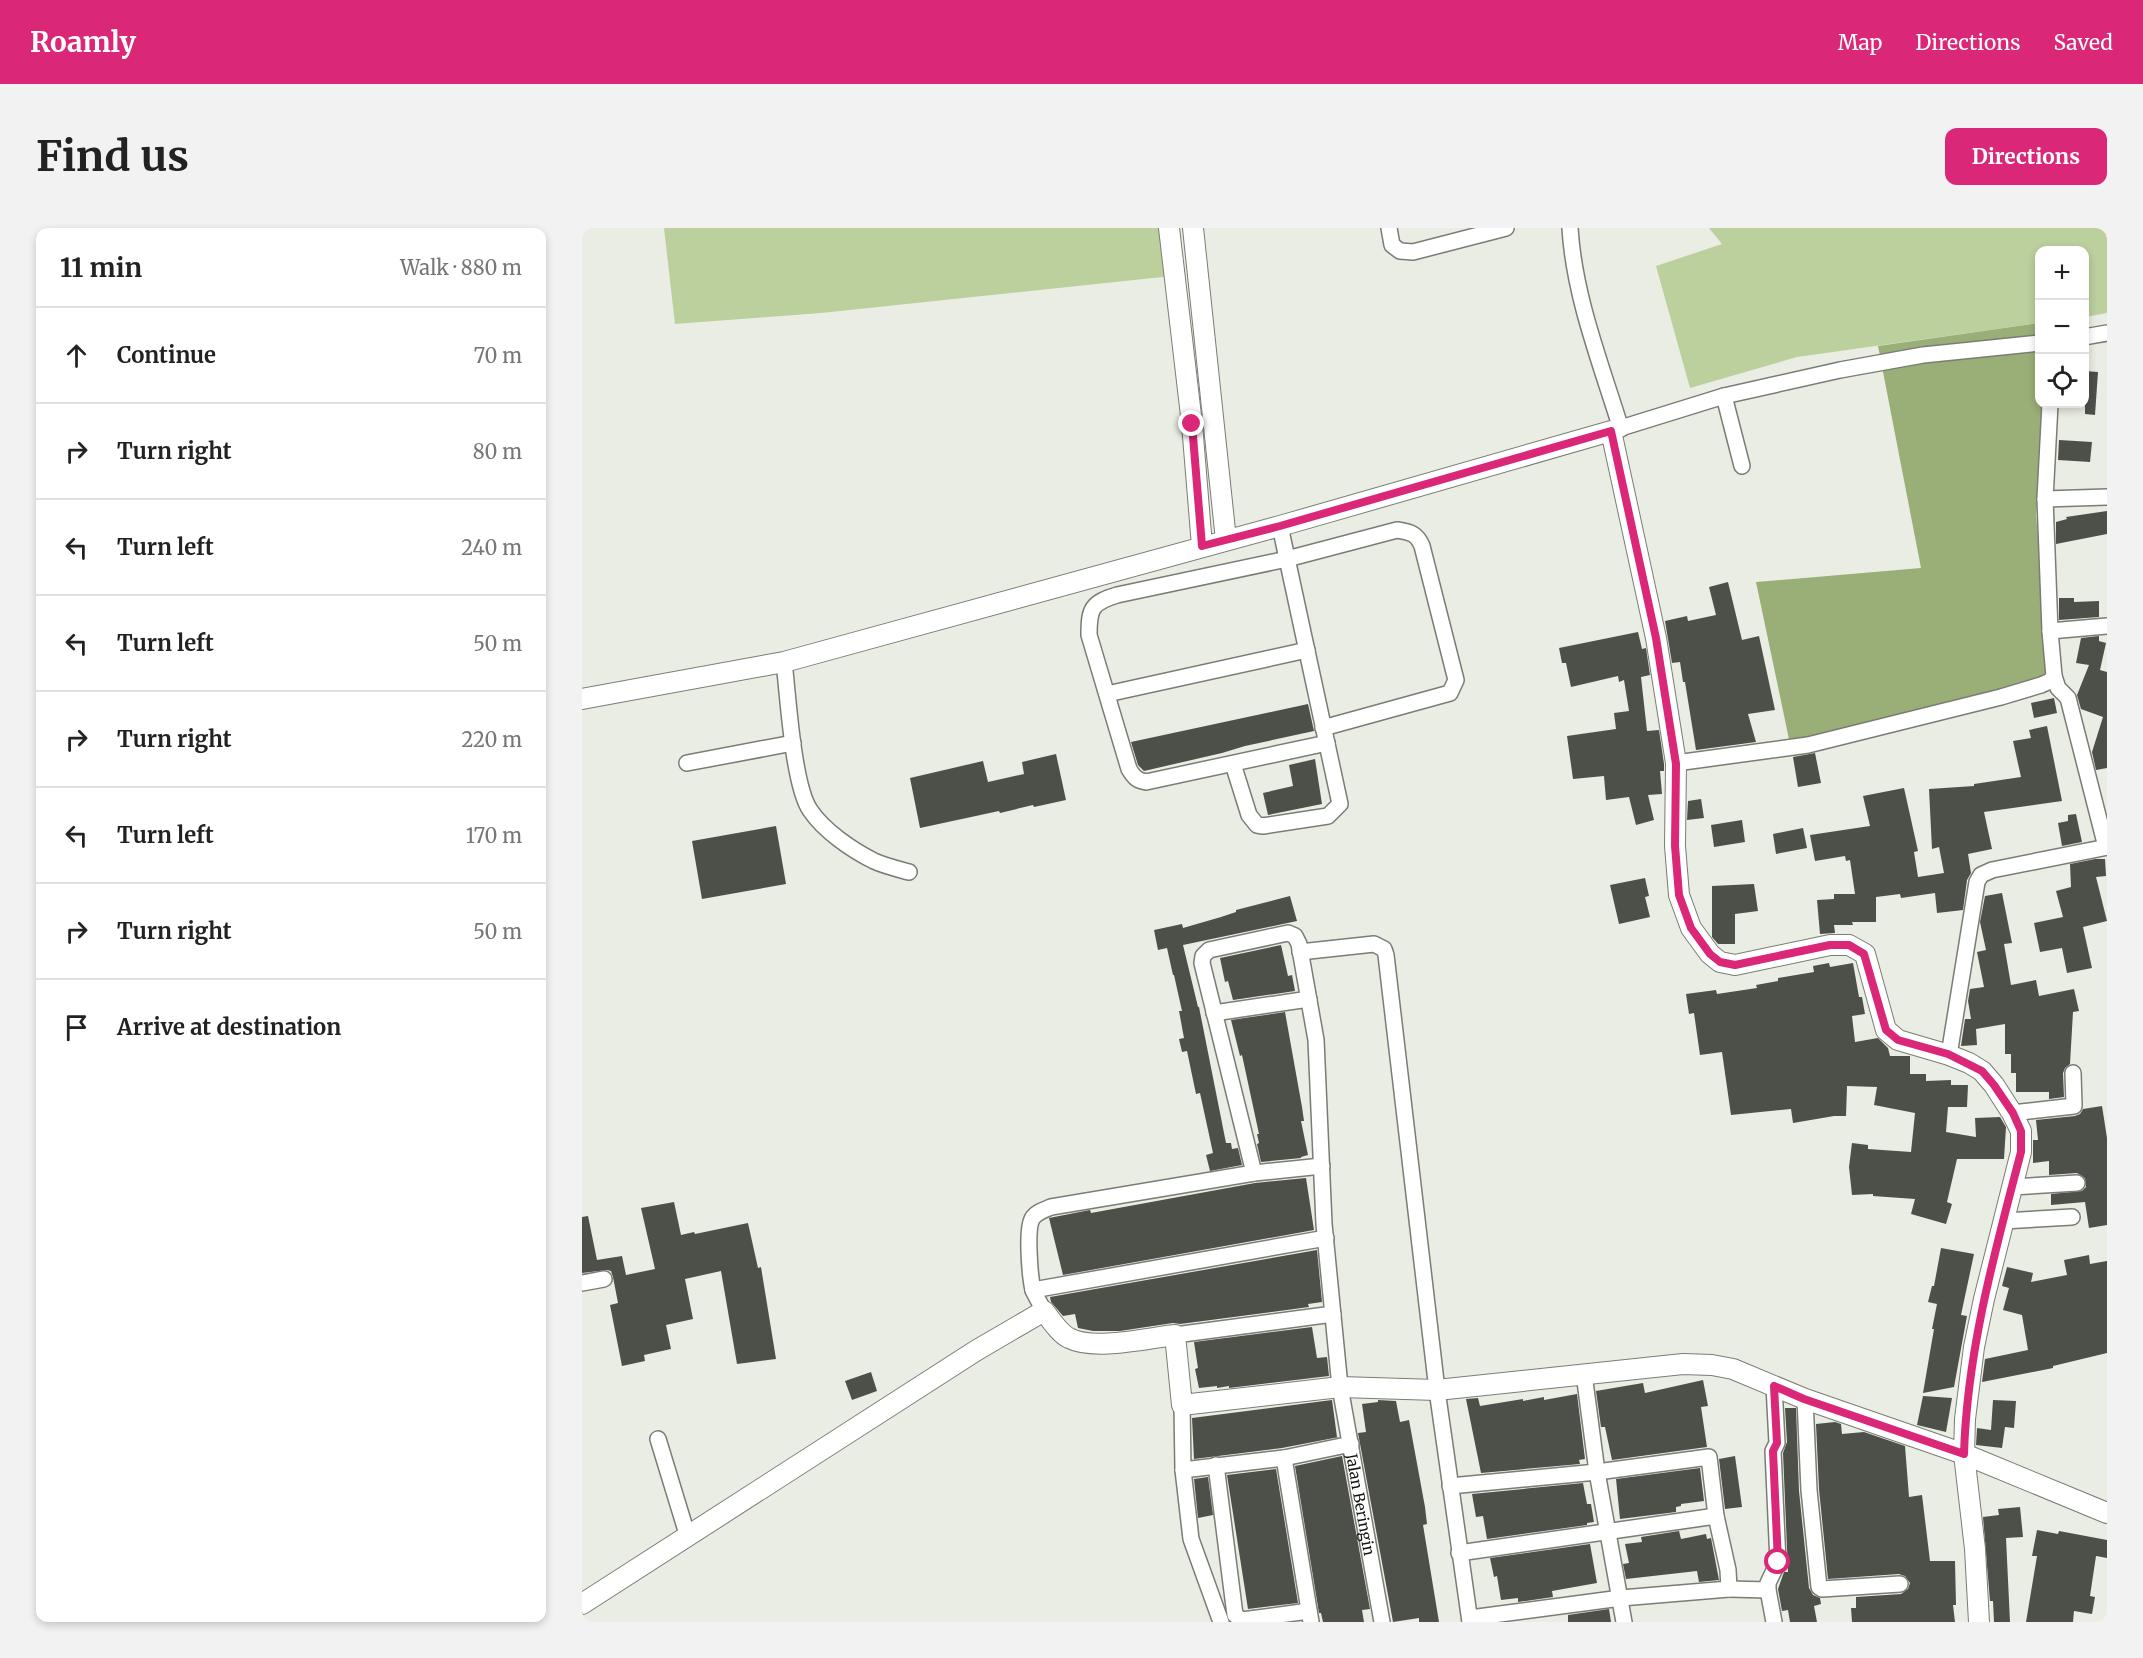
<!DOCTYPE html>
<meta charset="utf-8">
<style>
body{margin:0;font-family:Merriweather,serif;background:#f2f2f2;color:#222}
.controls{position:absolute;right:18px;top:18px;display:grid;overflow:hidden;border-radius:12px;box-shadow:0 3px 9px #0003}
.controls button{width:54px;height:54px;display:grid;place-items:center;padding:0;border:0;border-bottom:2px solid #e0e0e0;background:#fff;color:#222;font:30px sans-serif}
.stop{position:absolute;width:18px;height:18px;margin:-14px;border:4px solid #db2777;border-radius:50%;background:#fff}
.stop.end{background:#db2777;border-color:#fff;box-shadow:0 2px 6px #0008}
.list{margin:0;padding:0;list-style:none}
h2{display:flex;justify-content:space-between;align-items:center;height:78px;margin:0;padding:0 24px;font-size:26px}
h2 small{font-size:20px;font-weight:400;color:#767676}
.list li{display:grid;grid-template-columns:39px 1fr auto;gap:18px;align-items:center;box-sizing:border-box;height:96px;padding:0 24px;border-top:2px solid #e0e0e0}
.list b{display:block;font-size:22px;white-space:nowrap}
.list em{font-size:20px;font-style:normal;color:#767676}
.icon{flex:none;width:33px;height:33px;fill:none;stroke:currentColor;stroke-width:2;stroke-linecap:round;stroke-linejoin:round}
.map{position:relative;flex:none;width:1525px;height:1394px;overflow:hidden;border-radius:12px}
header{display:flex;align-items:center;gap:36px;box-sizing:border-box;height:84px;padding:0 30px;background:#db2777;color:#fff}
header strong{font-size:28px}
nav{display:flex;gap:33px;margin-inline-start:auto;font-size:21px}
.intro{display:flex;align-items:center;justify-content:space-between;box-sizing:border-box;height:144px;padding:0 36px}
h1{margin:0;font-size:42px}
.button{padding:15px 27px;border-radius:12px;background:#db2777;color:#fff;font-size:21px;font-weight:700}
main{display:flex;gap:36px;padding:0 36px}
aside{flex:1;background:#fff;border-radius:12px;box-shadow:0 3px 9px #0003}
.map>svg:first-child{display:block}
.green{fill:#bcd09d}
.forest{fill:#9aaf77}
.building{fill:#4d5048}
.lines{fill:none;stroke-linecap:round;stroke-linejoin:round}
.minor-casing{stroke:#797d74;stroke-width:18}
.tertiary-casing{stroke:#797d74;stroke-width:22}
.minor{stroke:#fff;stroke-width:15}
.tertiary{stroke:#fff;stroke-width:20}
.route{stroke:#db2777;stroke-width:8}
.labels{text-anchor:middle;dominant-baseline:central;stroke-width:6;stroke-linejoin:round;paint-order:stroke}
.street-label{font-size:15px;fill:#141512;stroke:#f7fbf1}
</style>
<header>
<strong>Roamly</strong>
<nav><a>Map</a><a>Directions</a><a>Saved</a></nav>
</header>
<div class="intro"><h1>Find us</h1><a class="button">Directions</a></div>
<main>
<aside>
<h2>11 min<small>Walk · 880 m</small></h2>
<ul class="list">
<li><svg class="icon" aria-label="ahead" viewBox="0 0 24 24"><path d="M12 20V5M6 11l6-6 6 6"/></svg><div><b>Continue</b></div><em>70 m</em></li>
<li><svg class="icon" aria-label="right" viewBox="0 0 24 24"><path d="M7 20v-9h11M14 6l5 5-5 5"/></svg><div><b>Turn right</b></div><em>80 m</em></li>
<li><svg class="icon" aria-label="left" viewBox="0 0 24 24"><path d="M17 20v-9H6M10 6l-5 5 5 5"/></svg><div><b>Turn left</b></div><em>240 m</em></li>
<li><svg class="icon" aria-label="left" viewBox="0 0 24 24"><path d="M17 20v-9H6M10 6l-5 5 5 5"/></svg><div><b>Turn left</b></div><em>50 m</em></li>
<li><svg class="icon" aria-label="right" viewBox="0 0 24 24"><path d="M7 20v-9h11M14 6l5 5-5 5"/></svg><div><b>Turn right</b></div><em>220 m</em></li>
<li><svg class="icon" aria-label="left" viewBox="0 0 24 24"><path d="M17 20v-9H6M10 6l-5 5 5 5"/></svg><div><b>Turn left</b></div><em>170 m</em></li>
<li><svg class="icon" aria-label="right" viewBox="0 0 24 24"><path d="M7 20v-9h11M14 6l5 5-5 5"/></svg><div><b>Turn right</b></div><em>50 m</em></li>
<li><svg class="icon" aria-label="arrive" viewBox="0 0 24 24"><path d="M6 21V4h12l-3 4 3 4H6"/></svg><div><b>Arrive at destination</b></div></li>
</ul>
</aside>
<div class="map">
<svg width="1525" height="1394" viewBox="0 0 1525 1394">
<rect width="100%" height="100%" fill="#e9ede4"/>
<g class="green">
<path d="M 82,0 L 586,0 L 590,48 L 239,85 L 93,96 Z"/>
<path d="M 1127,0 L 1525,0 L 1525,85 L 1503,89 L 1502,22 L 1458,22 L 1457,95 L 1215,129 L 1108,160 L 1074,38 L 1140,16 Z"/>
</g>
<path class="forest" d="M 1457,95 L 1458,176 L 1462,176 L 1454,287 L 1470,449 L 1208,516 L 1174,354 L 1339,340 L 1296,118 Z"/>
<g class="building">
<path d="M 1503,143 L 1516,144 L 1513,187 L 1503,186 Z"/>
<path d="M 1477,212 L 1510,214 L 1508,234 L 1476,232 Z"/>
<path d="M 1525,283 L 1525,306 L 1474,316 L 1474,294 L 1485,291 L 1484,289 Z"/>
<path d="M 1146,354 L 1160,412 L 1177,408 L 1193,482 L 1166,486 L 1174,514 L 1114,522 L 1103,454 L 1101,454 L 1098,434 L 1090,435 L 1083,393 L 1105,388 L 1106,393 L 1134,387 L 1127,359 Z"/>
<path d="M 1477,370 L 1492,370 L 1492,374 L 1517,373 L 1517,389 L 1477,392 Z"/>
<path d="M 1056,404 L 1060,421 L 1064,420 L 1068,447 L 1059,449 L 1065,503 L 1077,502 L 1082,536 L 1082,543 L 1078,543 L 1080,566 L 1066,567 L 1072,592 L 1054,597 L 1047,569 L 1024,572 L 1022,548 L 991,551 L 985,508 L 1034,501 L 1032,485 L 1047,483 L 1042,452 L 1037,454 L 1036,448 L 989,459 L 984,435 L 980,435 L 977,420 Z"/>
<path d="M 1517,408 L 1517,413 L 1524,415 L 1518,442 L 1525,444 L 1525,540 L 1514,542 L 1510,524 L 1521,489 L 1499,481 L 1495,467 L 1507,437 L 1494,435 L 1499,410 Z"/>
<path d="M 1472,470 L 1475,485 L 1452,490 L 1449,475 Z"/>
<path d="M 726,476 L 732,503 L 663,518 L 640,525 L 562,543 L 556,537 L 549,514 Z"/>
<path d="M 1465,498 L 1480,573 L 1402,584 L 1410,621 L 1386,626 L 1389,645 L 1385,652 L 1381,682 L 1355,685 L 1353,665 L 1319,670 L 1318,666 L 1294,669 L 1294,694 L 1270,694 L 1271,697 L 1252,697 L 1253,705 L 1238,706 L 1235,672 L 1252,671 L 1252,666 L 1273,666 L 1268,632 L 1264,633 L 1263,628 L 1233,633 L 1228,607 L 1288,598 L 1281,568 L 1322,560 L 1336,623 L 1332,624 L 1336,649 L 1362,645 L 1357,619 L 1350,621 L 1347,561 L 1392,558 L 1392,556 L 1439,549 L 1431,513 L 1449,510 L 1447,502 Z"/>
<path d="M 1233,525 L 1239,555 L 1216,559 L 1211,529 Z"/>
<path d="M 474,526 L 484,572 L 452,579 L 451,577 L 418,585 L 417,583 L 338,600 L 328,550 L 401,533 L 406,554 L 442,546 L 440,534 Z"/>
<path d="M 733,531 L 740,576 L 686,587 L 681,565 L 711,558 L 707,537 Z"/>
<path d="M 1119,571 L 1122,590 L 1105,592 L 1106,573 Z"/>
<path d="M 1494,586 L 1500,614 L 1480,618 L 1476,595 L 1486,593 L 1486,587 Z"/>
<path d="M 1160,592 L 1163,614 L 1132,619 L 1129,597 Z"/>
<path d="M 194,598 L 204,656 L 120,671 L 110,613 Z"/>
<path d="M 1221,600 L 1225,620 L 1194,626 L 1191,606 Z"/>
<path d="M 1513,631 L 1523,631 L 1524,648 L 1514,649 L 1525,693 L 1501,699 L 1510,740 L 1485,745 L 1480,720 L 1458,724 L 1452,695 L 1481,689 L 1474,663 L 1489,659 L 1488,636 Z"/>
<path d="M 1063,650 L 1067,668 L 1063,669 L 1068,689 L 1037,696 L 1028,657 Z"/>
<path d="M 1172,656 L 1176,683 L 1153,686 L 1153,716 L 1136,716 L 1130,709 L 1130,658 Z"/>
<path d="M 1420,665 L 1430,715 L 1422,716 L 1429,757 L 1454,752 L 1457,768 L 1492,761 L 1497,783 L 1491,784 L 1488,836 L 1483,840 L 1481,845 L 1482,869 L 1467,871 L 1467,864 L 1434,864 L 1434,845 L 1429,845 L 1429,826 L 1423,826 L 1423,796 L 1394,801 L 1395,817 L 1379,818 L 1383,791 L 1389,791 L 1386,773 L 1388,761 L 1402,759 L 1395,724 L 1404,722 L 1398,694 L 1403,668 Z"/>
<path d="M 708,668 L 715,693 L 601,717 L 616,779 L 617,779 L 644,915 L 649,915 L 650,921 L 656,920 L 660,937 L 628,943 L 624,927 L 631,925 L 618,865 L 614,866 L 605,823 L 600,824 L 597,811 L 602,810 L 597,783 L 600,783 L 592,747 L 591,747 L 585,720 L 576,722 L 572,702 L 600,696 L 601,700 L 639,689 L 654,684 L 654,682 Z"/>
<path d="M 699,717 L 706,748 L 710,747 L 713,763 L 651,772 L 646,753 L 643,754 L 638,730 Z"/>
<path d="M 1247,735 L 1248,739 L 1271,735 L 1277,769 L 1280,769 L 1283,786 L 1270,788 L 1273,814 L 1296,810 L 1306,820 L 1308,828 L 1328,828 L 1328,846 L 1344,846 L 1344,853 L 1369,852 L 1369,857 L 1386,857 L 1385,879 L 1366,879 L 1364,904 L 1394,909 L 1393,890 L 1418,889 L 1424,899 L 1422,931 L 1375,931 L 1365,974 L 1370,976 L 1364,996 L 1329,986 L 1333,971 L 1291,968 L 1291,966 L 1270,967 L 1267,939 L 1270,915 L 1286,917 L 1286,921 L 1329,924 L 1333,885 L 1292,877 L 1295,859 L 1265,858 L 1264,888 L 1252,888 L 1211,895 L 1209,881 L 1149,887 L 1140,824 L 1118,827 L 1112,785 L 1107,786 L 1104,766 L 1134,762 L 1135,766 L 1175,760 L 1174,757 L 1196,753 L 1196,750 L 1232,744 L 1231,738 Z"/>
<path d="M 703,784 L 720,879 L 722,893 L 719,893 L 726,927 L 719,929 L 719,930 L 679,934 L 675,916 L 677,915 L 675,906 L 677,906 L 660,827 L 658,828 L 649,792 Z"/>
<path d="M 1520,878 L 1525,910 L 1525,997 L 1507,1000 L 1503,974 L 1469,977 L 1469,966 L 1500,963 L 1504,959 L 1503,950 L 1495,945 L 1467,947 L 1467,933 L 1451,935 L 1451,912 L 1456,912 L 1454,892 L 1493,888 L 1498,886 L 1501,881 Z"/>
<path d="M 724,950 L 732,1002 L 481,1047 L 467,990 L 508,982 L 509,985 L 673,955 Z"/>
<path d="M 92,974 L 99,1007 L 112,1004 L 113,1006 L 166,995 L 176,1040 L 179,1039 L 194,1131 L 155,1136 L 139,1043 L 103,1051 L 111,1091 L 84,1097 L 89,1121 L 62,1127 L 63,1133 L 40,1138 L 28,1077 L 36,1075 L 31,1049 L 29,1043 L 25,1042 L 0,1045 L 0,989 L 6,988 L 15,1032 L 40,1028 L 44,1047 L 73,1041 L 59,980 Z"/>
<path d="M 1359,1020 L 1392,1026 L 1379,1087 L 1385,1088 L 1372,1159 L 1341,1165 L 1352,1101 L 1350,1101 L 1355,1076 L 1346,1074 L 1350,1058 L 1352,1058 Z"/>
<path d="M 735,1022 L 740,1074 L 726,1076 L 727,1079 L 598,1096 L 591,1095 L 538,1103 L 511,1103 L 496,1100 L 493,1086 L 481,1088 L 469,1074 L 468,1069 Z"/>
<path d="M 1507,1027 L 1508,1036 L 1525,1033 L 1525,1125 L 1471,1138 L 1471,1140 L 1400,1154 L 1403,1131 L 1446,1122 L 1440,1087 L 1421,1082 L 1427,1060 L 1420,1058 L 1425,1039 L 1451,1045 L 1449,1054 L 1485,1047 L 1482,1032 Z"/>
<path d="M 730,1099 L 735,1130 L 745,1129 L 747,1148 L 647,1160 L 647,1158 L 635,1160 L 635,1158 L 617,1160 L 613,1141 L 616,1140 L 612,1114 Z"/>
<path d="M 289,1144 L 295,1163 L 270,1172 L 263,1153 Z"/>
<path d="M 1121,1152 L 1126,1178 L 1119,1179 L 1125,1219 L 1030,1232 L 1023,1199 L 1019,1199 L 1014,1163 L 1061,1155 L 1063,1165 Z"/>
<path d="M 995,1166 L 1003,1231 L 997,1232 L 998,1236 L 899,1245 L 884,1171 L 896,1170 L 898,1178 L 941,1171 L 941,1173 L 962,1169 L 962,1172 Z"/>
<path d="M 1341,1168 L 1370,1170 L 1364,1204 L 1335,1197 Z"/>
<path d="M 750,1172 L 755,1209 L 757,1209 L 700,1220 L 612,1231 L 610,1190 Z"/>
<path d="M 796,1172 L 814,1173 L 818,1194 L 827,1192 L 843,1279 L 845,1296 L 841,1297 L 857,1394 L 837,1394 L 837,1390 L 811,1394 L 776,1205 L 784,1204 L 780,1176 L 796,1174 Z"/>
<path d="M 1411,1172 L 1434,1173 L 1432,1200 L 1423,1199 L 1420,1220 L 1394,1217 L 1395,1200 L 1409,1202 Z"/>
<path d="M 1203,1180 L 1214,1180 L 1217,1263 L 1227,1360 L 1231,1367 L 1238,1370 L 1239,1376 L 1232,1378 L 1235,1394 L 1208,1394 L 1206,1382 L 1200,1383 L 1196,1361 L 1202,1344 L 1206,1344 L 1201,1225 L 1205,1214 Z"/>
<path d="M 1253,1194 L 1259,1196 L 1260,1206 L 1282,1204 L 1323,1218 L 1327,1269 L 1340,1267 L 1348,1333 L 1373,1333 L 1374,1377 L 1371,1377 L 1373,1394 L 1270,1394 L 1269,1380 L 1274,1380 L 1274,1369 L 1319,1366 L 1326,1361 L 1328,1355 L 1323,1348 L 1317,1346 L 1246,1351 L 1237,1261 L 1234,1196 Z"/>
<path d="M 760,1228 L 788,1381 L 780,1382 L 782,1394 L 741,1394 L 739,1385 L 737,1385 L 713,1238 Z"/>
<path d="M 1153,1228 L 1160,1279 L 1143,1281 L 1137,1231 Z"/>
<path d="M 1118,1240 L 1122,1273 L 1099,1276 L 1099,1278 L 1094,1279 L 1094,1284 L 1038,1291 L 1034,1251 Z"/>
<path d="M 694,1241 L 716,1375 L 666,1381 L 645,1247 Z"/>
<path d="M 626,1249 L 631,1287 L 616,1290 L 612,1251 Z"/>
<path d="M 1001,1255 L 1005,1276 L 1009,1276 L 1012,1294 L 1005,1295 L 1005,1297 L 905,1311 L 901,1288 L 894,1289 L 890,1266 Z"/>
<path d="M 1438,1279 L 1441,1309 L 1424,1310 L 1428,1394 L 1412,1394 L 1411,1373 L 1408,1373 L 1401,1289 L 1417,1287 L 1416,1281 Z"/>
<path d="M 1455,1302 L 1476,1306 L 1477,1303 L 1525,1312 L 1525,1330 L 1514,1328 L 1508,1368 L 1513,1369 L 1510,1386 L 1492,1383 L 1491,1394 L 1444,1394 L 1455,1328 L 1450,1328 Z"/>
<path d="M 1097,1303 L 1099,1311 L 1124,1306 L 1125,1311 L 1129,1310 L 1137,1352 L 1117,1354 L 1115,1343 L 1044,1351 L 1041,1336 L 1047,1335 L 1043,1316 L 1060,1314 L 1059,1309 Z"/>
<path d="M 1008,1316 L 1015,1355 L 970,1363 L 971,1369 L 936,1374 L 936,1370 L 919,1372 L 915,1348 L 912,1349 L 908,1330 Z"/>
<path d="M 1027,1381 L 1029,1394 L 986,1394 L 986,1387 Z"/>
</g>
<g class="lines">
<g class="minor-casing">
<g id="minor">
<path d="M 807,0 L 810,17 L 818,23 L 831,24 L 924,0"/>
<path d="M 988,0 C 992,68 1019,136 1039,201"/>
<path d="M 1502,109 L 1525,105"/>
<path d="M 1142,168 L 1160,238"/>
<path d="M 1029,203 L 1142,168 L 1258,142 L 1341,127 L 1458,115"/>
<path d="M 1463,271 L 1525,269"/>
<path d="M 1468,403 L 1525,398"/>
<path d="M 202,434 C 206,467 211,557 228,582 C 242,603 270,622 292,633 C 303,638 316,641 327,644"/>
<path d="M 1472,448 L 1476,460 L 1486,470 L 1524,619"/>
<path d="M 525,466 L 725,422"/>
<path d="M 741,500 L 868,465 L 874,452 L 840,318 C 835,306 829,304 815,302 L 705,331 L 535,367 C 509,375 507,381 507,407 L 547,541 C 552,549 554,552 564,554 L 745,515"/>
<path d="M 105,535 L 211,515"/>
<path d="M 1094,535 L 1226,517 L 1419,469 L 1459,457 L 1468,453 L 1472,448 L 1468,403 L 1463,271 L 1468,176"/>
<path d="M 651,536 L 667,587 L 675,597 L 681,598 L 746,588 L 758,576 L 698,298"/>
<path d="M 718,724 L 792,716 L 802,721 L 804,727 L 855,1162 L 888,1394"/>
<path d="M 632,785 L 727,771"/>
<path d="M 1367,827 L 1395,654 L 1399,647 L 1410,642 L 1525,619"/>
<path d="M 1430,885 L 1492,878 L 1491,845"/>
<path id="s1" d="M 672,945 L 620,735 L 621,728 L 627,722 L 706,705 L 713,708 L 717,716 L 734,812 L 742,996 L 758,1159 L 800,1394"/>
<path d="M 1430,959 L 1495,955"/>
<path d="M 1421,993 L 1490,989"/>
<path d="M 0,1055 L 22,1051"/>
<path d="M 451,1062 L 744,1010"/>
<path d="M 462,1083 C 459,1077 454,1069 451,1062 C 448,1049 444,1002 450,991 C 454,984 462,982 469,979 L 672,945 L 740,938"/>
<path d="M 593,1107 L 751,1086"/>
<path d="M 1002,1146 L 1015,1244 L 1042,1394"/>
<path d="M 1223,1171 L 1227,1262 L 1237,1359 L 1240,1361 L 1318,1356"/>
<path d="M 600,1177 L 601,1242 L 609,1311 L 639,1394"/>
<path d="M 76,1211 L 105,1306"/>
<path d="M 702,1230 L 729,1394"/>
<path d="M 634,1237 L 653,1387 L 660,1392 L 727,1383"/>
<path d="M 601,1242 L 702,1230 L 769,1216"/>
<path d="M 868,1258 L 1015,1244 L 1127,1229 L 1134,1288 L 1146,1342 L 1147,1361 L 1039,1370 L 888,1390"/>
<path d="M 877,1325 L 1134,1288"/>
<path d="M 1147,1361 L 1186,1362"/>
<path d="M 1192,1394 L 1186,1362 L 1186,1355 L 1196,1334 L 1191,1223 L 1195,1215 L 1192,1158"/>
</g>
</g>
<g class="tertiary-casing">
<g id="tertiary">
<path d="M 587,0 L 610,196 L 620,318"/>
<path d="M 611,0 L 644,312"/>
<path d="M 0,471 L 202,434 L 698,298 L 1029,203 L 1074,410 L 1094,535 L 1093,618 L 1097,667 L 1109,700 L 1128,726 L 1138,734 L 1153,737 L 1248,717 L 1267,717 L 1283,726 L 1304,802 L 1316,812 L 1367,827 L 1387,835 L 1400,843 L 1412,857 L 1430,885 L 1439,903 L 1439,924 L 1402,1071 L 1392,1119 L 1383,1191 L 1382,1226 L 1393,1321 L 1397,1394"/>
<path d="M 0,1376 L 395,1122 L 462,1083 C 469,1092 478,1106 487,1110 C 512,1123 565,1110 593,1107 L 600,1177 L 758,1159 L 855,1162 L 1101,1136 L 1130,1137 L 1151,1141 L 1223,1171 L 1382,1226 L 1525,1285"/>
</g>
</g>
<use href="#minor" class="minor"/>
<use href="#tertiary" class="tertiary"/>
</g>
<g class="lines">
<path class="route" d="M 610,196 L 620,318 L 698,298 L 1029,203 L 1074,410 L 1094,536 L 1093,618 L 1097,667 L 1109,700 L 1128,726 L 1138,734 L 1153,737 L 1248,717 L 1267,717 L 1282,726 L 1304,802 L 1316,812 L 1366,826 L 1400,843 L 1412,857 L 1431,885 L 1439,903 L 1439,924 C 1413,1023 1385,1123 1382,1226 L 1222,1171 L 1192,1158 L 1195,1215 L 1191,1223 L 1196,1334"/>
</g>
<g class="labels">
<g class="street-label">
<text stroke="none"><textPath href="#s1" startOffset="894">Jalan Beringin</textPath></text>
</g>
</g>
</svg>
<div class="controls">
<button>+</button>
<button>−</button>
<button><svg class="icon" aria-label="locate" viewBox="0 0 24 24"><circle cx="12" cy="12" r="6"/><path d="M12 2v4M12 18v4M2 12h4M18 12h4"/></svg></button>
</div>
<div class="stop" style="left:1196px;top:1334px"></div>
<div class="stop end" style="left:610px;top:196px"></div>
</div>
</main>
